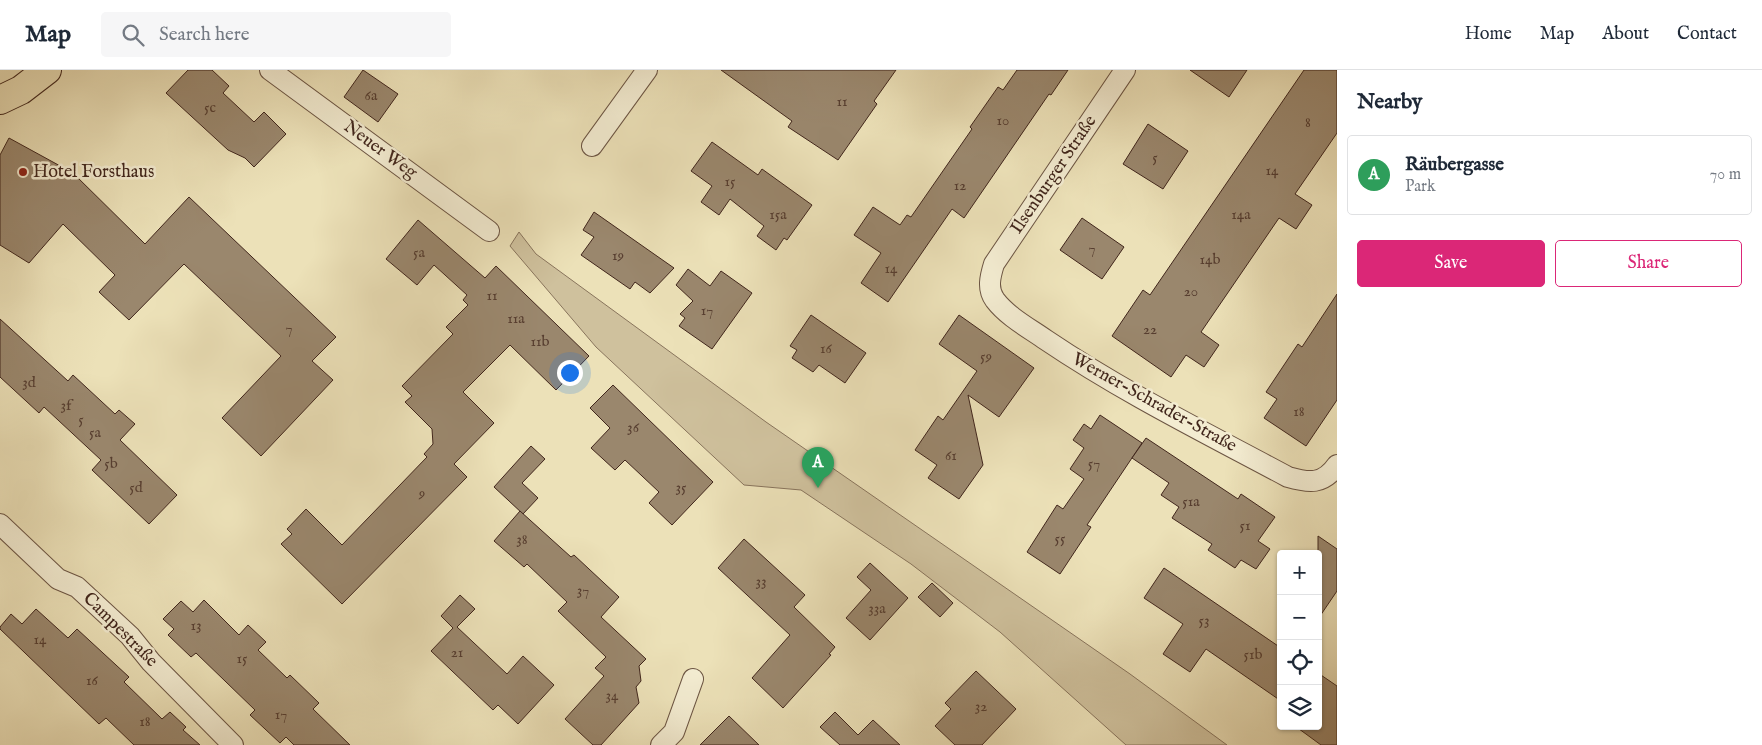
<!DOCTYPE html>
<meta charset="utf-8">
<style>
body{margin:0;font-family:"IM FELL English",serif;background:#f6f6f7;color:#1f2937}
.controls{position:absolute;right:15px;bottom:15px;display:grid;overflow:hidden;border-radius:5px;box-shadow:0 1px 4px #0004}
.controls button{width:45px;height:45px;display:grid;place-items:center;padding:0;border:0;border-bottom:1px solid #e0e1e3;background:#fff;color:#1f2937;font:25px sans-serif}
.you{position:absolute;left:569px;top:302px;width:18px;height:18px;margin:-12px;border:4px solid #fff;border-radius:50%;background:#1a73e8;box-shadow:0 0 0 8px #1a73e833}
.badge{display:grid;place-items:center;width:32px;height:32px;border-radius:50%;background:#db2777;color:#fff;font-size:16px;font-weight:700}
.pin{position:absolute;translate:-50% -41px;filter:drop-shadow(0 1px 2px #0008)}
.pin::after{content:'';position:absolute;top:26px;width:18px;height:15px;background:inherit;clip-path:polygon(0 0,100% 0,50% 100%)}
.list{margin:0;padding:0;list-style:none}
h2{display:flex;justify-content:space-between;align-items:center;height:65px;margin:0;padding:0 20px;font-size:21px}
h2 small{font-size:16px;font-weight:400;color:#747a83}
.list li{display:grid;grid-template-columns:32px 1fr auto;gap:15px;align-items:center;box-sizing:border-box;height:80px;margin:0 10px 10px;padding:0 10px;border:1px solid #e0e1e3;border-radius:5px}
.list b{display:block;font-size:19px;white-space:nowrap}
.list p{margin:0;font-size:16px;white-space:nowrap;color:#747a83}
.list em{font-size:16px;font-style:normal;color:#747a83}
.actions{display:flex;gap:10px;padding:15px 20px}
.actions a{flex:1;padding:11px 0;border:1px solid #db2777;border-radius:5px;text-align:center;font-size:18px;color:#db2777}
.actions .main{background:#db2777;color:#fff}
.icon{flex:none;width:28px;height:28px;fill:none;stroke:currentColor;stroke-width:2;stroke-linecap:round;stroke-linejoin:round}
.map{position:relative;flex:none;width:1337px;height:675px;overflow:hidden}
header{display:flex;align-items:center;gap:30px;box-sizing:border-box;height:70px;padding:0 25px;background:#fff;border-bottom:1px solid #e0e1e3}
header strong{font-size:24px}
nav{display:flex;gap:28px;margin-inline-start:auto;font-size:18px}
.search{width:350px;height:45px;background:#f6f6f7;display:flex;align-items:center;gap:12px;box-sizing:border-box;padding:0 18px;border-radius:5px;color:#747a83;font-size:19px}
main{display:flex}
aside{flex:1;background:#fff}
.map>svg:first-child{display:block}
.green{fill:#cfc19d;stroke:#88745c}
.building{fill:#9a876d;stroke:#41261c}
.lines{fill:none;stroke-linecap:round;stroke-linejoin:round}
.street-casing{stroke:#6c5543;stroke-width:22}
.primary-casing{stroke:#41261c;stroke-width:30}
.street{stroke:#f3ecd1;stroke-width:20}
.primary{stroke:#ece1b8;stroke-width:28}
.poi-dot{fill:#8f2418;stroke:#f3ecd1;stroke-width:2}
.labels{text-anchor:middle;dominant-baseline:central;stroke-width:5;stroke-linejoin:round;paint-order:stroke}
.number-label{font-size:15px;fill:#573e30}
.street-label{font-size:18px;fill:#41261c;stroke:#f3ecd1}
.poi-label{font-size:18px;fill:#41261c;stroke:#f3ecd1;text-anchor:start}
</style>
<header>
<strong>Map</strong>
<div class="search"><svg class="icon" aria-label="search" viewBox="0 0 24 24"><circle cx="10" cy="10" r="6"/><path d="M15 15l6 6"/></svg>Search here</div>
<nav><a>Home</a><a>Map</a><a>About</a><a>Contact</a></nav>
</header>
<main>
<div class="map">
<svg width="1337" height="675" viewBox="0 0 1337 675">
<rect width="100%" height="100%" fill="#ece1b8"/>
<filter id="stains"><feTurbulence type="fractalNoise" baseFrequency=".004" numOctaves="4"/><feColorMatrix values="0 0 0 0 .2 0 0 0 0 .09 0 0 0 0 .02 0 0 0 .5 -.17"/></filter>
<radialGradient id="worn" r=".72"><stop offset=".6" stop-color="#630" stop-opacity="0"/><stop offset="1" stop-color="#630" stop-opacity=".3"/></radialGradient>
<path class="green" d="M 519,162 L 536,184 L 766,352 L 1130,604 L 1227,675 L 1126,675 L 1000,562 L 911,494 L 801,420 L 744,415 L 596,277 L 510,176 Z"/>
<g class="building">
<path d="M 188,0 L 212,0 L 229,16 L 223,23 L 254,52 L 264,42 L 286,64 L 254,97 L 245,88 L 228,80 L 166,23 Z"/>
<path d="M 363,0 L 398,24 L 378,52 L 344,27 Z"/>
<path d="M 721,0 L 896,0 L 874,31 L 877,34 L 838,90 L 788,57 L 792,51 Z"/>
<path d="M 1017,0 L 1068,0 L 1051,25 L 1049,24 L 964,148 L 952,139 L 888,232 L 861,213 L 881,183 L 854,165 L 873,137 L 900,155 L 907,145 L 911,147 L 972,59 L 970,57 L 998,17 L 1003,20 Z"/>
<path d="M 1190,0 L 1247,0 L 1229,27 Z"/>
<path d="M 1304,0 L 1337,0 L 1337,63 L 1295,124 L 1312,135 L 1296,159 L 1279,148 L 1201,262 L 1219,275 L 1204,297 L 1186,285 L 1171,307 L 1112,266 L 1143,220 L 1150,225 Z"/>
<path d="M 1148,54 L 1188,81 L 1163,119 L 1123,94 Z"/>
<path d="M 9,68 L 73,103 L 145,174 L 189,127 L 336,267 L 312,291 L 333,310 L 261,386 L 222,348 L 281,286 L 184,194 L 129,250 L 99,222 L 115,205 L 63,154 L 29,193 L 0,175 L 0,85 Z"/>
<path d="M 712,72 L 758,105 L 762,99 L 812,135 L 787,170 L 784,168 L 776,180 L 757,166 L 764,156 L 730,129 L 719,145 L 701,132 L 712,116 L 691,101 Z"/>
<path d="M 594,142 L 674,198 L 650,223 L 635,212 L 630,219 L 581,185 L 594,167 L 583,160 Z"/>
<path d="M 1082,148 L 1124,177 L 1102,209 L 1060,180 Z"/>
<path d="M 418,150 L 485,208 L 496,196 L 589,286 L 556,320 L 510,275 L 463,322 L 494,353 L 454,394 L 467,407 L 342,534 L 281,474 L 292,464 L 287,459 L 306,439 L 342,475 L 427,387 L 424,384 L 433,374 L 432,359 L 405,332 L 412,326 L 402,316 L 453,264 L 446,257 L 468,235 L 463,230 L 467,225 L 434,195 L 417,215 L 386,189 Z"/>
<path d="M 688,199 L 710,216 L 721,201 L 752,223 L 712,279 L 679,256 L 685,248 L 680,244 L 693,231 L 676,215 Z"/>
<path d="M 1337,224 L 1337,330 L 1306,376 L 1264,348 L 1277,329 L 1266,322 L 1298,274 L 1302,277 Z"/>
<path d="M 811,245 L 866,283 L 845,313 L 819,295 L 813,302 L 792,288 L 797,280 L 790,276 Z"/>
<path d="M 959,245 L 1034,298 L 999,347 L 968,325 L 983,395 L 959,429 L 928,408 L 937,395 L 915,380 L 938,346 L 943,350 L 977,301 L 939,274 Z"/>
<path d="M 0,249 L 68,311 L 73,305 L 115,344 L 119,340 L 135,354 L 120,370 L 177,425 L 149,454 L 92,400 L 101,390 L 44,337 L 39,343 L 0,307 Z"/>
<path d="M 613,315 L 713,412 L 672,455 L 649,433 L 659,422 L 625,390 L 615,400 L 591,378 L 610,358 L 590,338 Z"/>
<path d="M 1100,345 L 1142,373 L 1087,455 L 1091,457 L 1060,504 L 1027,482 L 1057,435 L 1063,439 L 1084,409 L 1070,399 L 1084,378 L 1073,370 L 1084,354 L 1091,359 Z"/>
<path d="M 1146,368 L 1238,429 L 1241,424 L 1275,447 L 1258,471 L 1270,479 L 1256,499 L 1241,490 L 1235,498 L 1208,480 L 1212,474 L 1172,448 L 1179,437 L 1161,425 L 1169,413 L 1132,388 Z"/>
<path d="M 531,376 L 545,389 L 522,413 L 538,428 L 523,444 L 494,417 Z"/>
<path d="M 520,441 L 571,487 L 574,485 L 619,527 L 601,547 L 646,589 L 639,596 L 641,611 L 636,617 L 639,633 L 601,675 L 593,675 L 565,649 L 604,606 L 595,598 L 606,587 L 558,541 L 567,532 L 527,494 L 524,497 L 494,471 Z"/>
<path d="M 1318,466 L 1337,479 L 1337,521 L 1318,549 Z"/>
<path d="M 744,469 L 805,525 L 794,537 L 835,577 L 829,584 L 831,585 L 783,638 L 752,608 L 790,565 L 718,498 Z"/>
<path d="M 870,493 L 908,528 L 870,570 L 846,548 L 871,520 L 857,507 Z"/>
<path d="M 1164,498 L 1281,578 L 1281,631 L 1206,579 L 1190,602 L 1163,584 L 1183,554 L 1144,528 Z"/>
<path d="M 932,513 L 953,533 L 940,547 L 918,527 Z"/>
<path d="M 460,525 L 475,539 L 457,557 L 507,604 L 523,586 L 554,615 L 518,654 L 498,635 L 493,640 L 431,581 L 453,558 L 441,546 Z"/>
<path d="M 204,530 L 239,565 L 248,555 L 266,572 L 258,580 L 287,608 L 290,605 L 319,633 L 313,639 L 350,675 L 294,675 L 286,667 L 280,673 L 250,645 L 255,640 L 196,583 L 191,587 L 168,565 L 174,559 L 163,549 L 181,531 L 193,542 Z"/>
<path d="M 36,539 L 68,568 L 77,559 L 129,607 L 124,612 L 162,649 L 170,642 L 186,657 L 183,660 L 200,675 L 134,675 L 106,648 L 99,654 L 0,559 L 0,557 L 11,544 L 22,554 Z"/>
<path d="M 976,601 L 1016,639 L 982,675 L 955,675 L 935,656 L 951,639 L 945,633 Z"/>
<path d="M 1318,603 L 1337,616 L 1337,675 L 1321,675 L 1295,656 L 1318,656 Z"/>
<path d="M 835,642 L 858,665 L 873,650 L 900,675 L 840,675 L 820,657 Z"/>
<path d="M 729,646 L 759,675 L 700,675 Z"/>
</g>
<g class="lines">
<g class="street-casing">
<g id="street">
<path d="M 270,0 L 489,161"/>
<path d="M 1125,0 L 994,194 C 990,207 987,219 995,230 C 1008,247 1029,258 1046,270 C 1123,322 1206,363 1288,407 C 1309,413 1323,415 1337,395"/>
<path d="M 592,76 L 647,0"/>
<path d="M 0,454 L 58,509 L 77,517 L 130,566 L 151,592 L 233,675"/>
<path d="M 661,675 L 674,662 L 693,609"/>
</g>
</g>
<g class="primary-casing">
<path id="primary" d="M 0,30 L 21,20 L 47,0"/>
</g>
<use href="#street" class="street"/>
<use href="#primary" class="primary"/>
</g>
<circle class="poi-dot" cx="23" cy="102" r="5"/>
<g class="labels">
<g class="number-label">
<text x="371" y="25">6a</text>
<text x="842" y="31">11</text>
<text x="210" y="37">5c</text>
<text x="1003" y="50">10</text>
<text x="1308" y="52">8</text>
<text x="1155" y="87">5</text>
<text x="1272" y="100">14</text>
<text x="730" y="111">15</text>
<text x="960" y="115">12</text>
<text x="778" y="144">15a</text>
<text x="1241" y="144">14a</text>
<text x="1092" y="178">7</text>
<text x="419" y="182">5a</text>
<text x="618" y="185">19</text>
<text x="1210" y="189">14b</text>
<text x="891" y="198">14</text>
<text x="1191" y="221">20</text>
<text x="492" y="225">11</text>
<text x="707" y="240">17</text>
<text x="516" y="248">11a</text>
<text x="289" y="258">7</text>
<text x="1150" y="259">22</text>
<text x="540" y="271">11b</text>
<text x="826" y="278">16</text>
<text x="986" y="286">59</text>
<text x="29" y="312">3d</text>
<text x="66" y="335">3f</text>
<text x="1299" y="341">18</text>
<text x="81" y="349">5</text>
<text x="633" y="357">36</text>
<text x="95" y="362">5a</text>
<text x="951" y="385">61</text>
<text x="111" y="393">5b</text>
<text x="1094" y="393">57</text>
<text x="136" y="417">5d</text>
<text x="681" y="417">35</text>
<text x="422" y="423">9</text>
<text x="1191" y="431">51a</text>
<text x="1245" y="455">51</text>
<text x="1060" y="468">55</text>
<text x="522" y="469">38</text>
<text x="761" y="511">33</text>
<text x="583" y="520">37</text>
<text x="877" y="538">33a</text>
<text x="1204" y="550">53</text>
<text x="196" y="555">13</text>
<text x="40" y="569">14</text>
<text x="457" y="582">21</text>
<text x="1253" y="584">51b</text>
<text x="242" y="588">15</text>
<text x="92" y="610">16</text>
<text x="612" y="625">34</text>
<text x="981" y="636">32</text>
<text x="281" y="644">17</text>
<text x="145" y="651">18</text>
</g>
<g class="street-label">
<text transform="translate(380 80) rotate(36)">Neuer Weg</text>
<text transform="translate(1054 105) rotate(-56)">Ilsenburger Straße</text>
<text transform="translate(1154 333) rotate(29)">Werner-Schrader-Straße</text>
<text transform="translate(120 560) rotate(45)">Campestraße</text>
</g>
<g class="poi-label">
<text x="33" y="102">Hotel Forsthaus</text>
</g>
</g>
<rect width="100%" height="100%" filter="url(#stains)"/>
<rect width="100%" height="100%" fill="url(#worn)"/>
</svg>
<div class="controls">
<button>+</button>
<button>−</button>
<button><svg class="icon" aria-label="locate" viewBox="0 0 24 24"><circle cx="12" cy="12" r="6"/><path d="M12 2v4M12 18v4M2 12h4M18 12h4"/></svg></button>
<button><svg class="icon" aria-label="layers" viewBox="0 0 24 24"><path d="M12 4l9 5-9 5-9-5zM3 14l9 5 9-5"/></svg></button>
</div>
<div class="you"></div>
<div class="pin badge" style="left:818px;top:418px;background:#2e9e5b">A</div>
</div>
<aside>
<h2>Nearby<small></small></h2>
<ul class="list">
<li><span class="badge" style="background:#2e9e5b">A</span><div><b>Räubergasse</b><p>Park</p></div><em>70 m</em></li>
</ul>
<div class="actions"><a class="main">Save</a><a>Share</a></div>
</aside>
</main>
